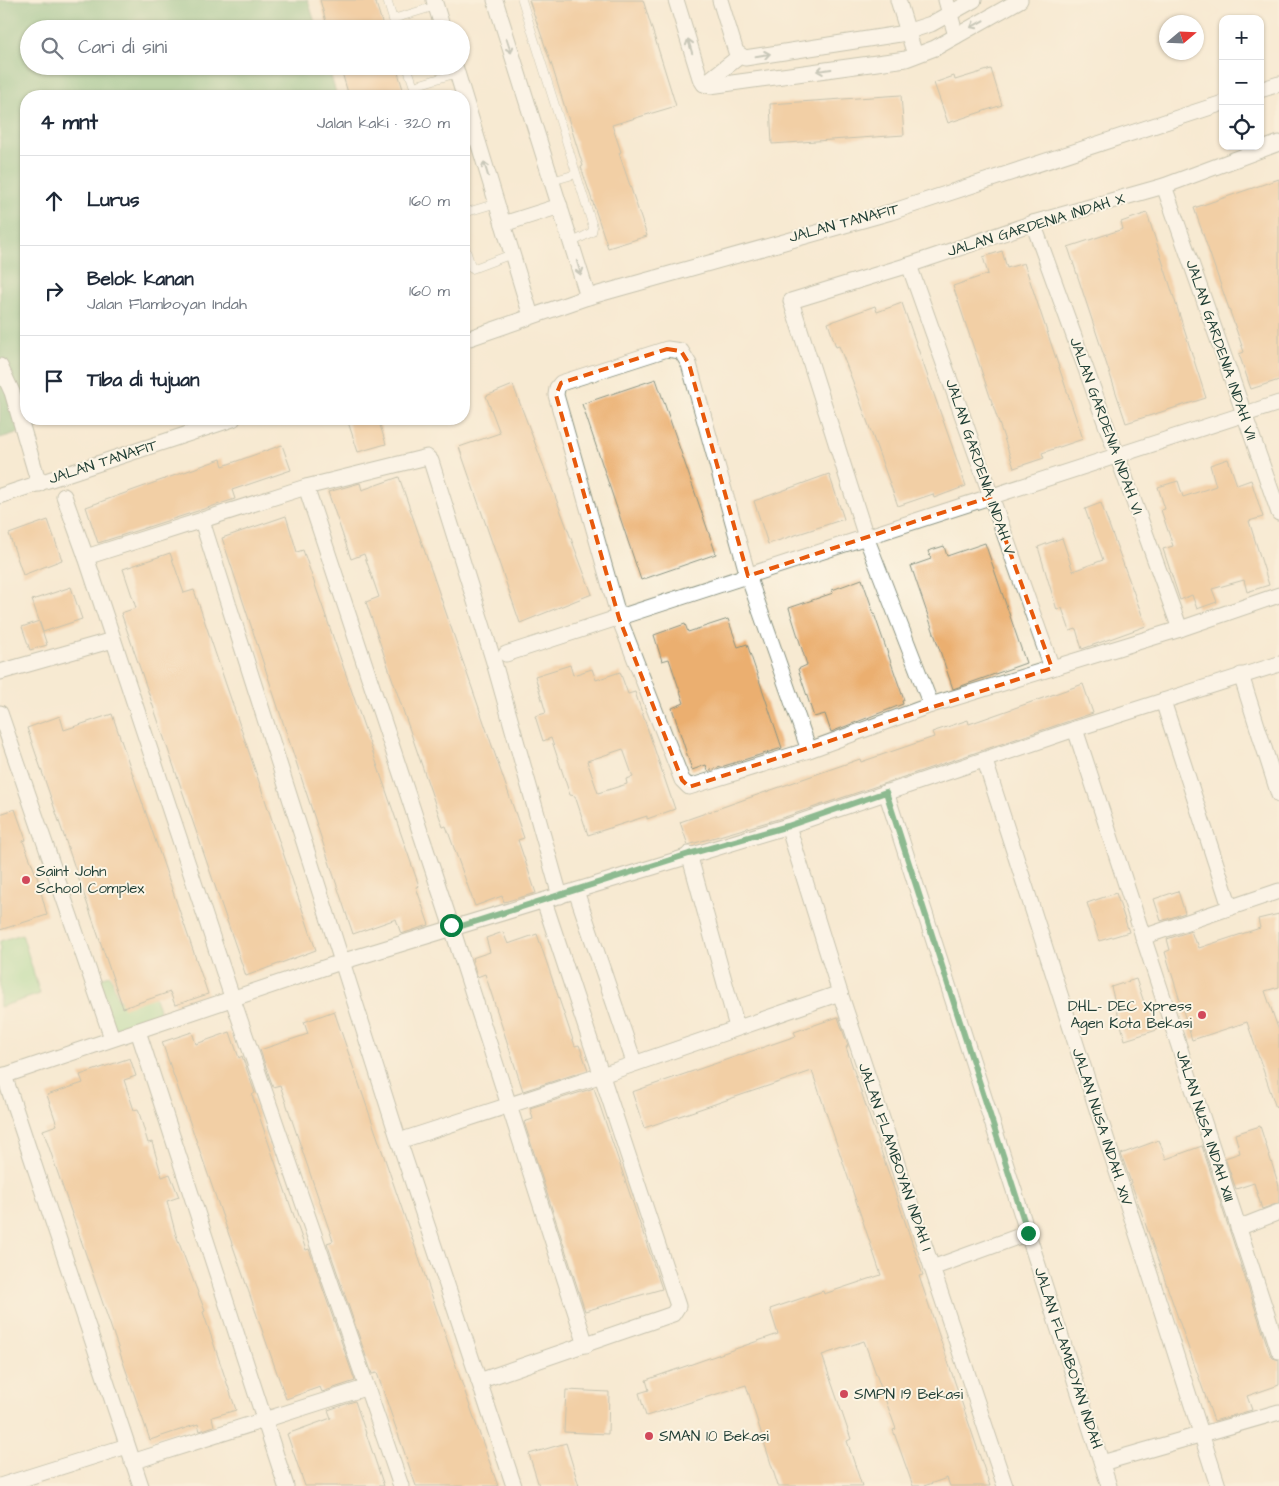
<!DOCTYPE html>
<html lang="id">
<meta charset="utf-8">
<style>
body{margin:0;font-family:"Architects Daughter",sans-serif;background:#f6f6f7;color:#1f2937}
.controls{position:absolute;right:15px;top:15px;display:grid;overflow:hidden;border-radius:10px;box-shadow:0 1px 4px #0004}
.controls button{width:45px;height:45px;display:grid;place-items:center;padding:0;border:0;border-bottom:1px solid #e0e1e3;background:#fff;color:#1f2937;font:25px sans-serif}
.compass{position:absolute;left:1159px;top:15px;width:45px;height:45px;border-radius:50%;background:#fff;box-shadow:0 1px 4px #0004;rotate:71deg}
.stop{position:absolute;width:15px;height:15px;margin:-11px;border:4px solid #0b8043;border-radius:50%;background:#fff}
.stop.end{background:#0b8043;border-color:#fff;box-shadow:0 1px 5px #0008}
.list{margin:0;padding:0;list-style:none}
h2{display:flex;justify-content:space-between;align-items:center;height:65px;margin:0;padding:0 20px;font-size:21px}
h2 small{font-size:16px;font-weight:400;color:#747a83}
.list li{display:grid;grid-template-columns:32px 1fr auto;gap:15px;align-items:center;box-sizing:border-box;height:90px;padding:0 20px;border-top:1px solid #e0e1e3}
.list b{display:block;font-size:19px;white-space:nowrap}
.list p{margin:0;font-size:16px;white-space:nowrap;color:#747a83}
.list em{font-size:16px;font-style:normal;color:#747a83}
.icon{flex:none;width:28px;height:28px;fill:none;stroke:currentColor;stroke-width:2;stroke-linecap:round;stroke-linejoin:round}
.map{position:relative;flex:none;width:1279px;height:1486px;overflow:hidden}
.search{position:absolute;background:#fff;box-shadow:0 1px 4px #0004;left:20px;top:20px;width:450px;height:55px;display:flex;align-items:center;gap:12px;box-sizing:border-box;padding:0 18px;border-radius:28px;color:#747a83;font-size:19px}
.panel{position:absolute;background:#fff;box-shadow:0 1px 4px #0004;left:20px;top:90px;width:450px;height:335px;border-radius:20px}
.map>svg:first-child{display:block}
.green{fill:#96d78e;stroke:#5a8a61}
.forest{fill:#78b879;stroke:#4c7a56}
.building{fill:#ebaf70;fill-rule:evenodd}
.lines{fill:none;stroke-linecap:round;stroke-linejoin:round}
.lane-casing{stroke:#8b9483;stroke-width:9}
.street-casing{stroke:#8b9483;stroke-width:17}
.lane{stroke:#fff;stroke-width:8}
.street{stroke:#fff;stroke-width:15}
.oneway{stroke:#8f9e9a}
.route{stroke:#0b8043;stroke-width:6}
.marked{fill:none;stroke:#e8590c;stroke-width:4;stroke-dasharray:10 6;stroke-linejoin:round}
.poi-dot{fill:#d1495b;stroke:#fcf5e5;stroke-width:2}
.labels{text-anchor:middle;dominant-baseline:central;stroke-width:4;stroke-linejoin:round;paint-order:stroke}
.street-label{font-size:15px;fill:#1f3d34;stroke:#fcf5e5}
.poi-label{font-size:15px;fill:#1f3d34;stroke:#fcf5e5;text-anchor:start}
</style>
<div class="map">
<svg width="1279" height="1486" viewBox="0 0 1279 1486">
<rect width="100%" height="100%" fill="#fcf5e5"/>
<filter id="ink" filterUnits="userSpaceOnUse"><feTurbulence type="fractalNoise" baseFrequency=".02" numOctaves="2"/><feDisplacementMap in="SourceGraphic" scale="10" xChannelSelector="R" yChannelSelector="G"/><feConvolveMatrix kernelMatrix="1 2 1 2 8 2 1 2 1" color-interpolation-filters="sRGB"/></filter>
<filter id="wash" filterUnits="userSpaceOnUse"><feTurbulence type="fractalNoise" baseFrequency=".0096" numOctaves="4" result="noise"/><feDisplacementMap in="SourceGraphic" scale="20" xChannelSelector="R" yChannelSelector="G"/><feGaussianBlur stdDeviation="1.12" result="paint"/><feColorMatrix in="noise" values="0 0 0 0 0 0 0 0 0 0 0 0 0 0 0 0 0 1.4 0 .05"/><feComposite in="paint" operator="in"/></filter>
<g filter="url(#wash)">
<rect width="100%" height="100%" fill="#f7ead2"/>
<g class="green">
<path d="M 22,934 L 40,994 L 0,1007 L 0,941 Z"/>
<path d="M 110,975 L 119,1001 L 152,990 L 162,1018 L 114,1035 L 95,980 Z"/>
</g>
<path class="forest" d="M 0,0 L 308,0 L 317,29 L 29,29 L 29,66 L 328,66 L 337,96 L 26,96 L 26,419 L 65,419 L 0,438 Z"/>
<g id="blocks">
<g class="building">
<path d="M 320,0 L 375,0 L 384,29 L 328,29 Z"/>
<path d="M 529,0 L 643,0 L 676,106 L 612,125 L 621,152 L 619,153 L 647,236 L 608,248 L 581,167 L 583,166 L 552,66 Z"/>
<path d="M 340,66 L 396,66 L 405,96 L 349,96 Z"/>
<path d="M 991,69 L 1002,105 L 948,123 L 934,83 L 954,76 L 955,80 Z"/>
<path d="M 901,95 L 904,135 L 772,144 L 770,104 Z"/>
<path d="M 1279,179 L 1279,380 L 1251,389 L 1239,354 L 1244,352 L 1194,208 Z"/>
<path d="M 1147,213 L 1206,398 L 1126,423 L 1068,247 L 1123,229 L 1121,222 Z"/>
<path d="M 1002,251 L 1007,268 L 1024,263 L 1083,439 L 1042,453 L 1044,458 L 1014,468 L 953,286 L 988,274 L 983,257 Z"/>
<path d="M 902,303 L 966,486 L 934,498 L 933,494 L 898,506 L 853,382 L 839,346 L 836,347 L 828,323 L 875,306 L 877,312 Z"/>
<path d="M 656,379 L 716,554 L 641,580 L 582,404 Z"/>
<path d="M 513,385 L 592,594 L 520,623 L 459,447 L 500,433 L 486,396 Z"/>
<path d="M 347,419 L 378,419 L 386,444 L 358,452 Z"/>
<path d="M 282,445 L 291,470 L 232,490 L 235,499 L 98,543 L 86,507 L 221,459 L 223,466 Z"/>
<path d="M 1228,459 L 1237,485 L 1251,480 L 1263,517 L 1249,521 L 1269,585 L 1247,592 L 1244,580 L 1212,589 L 1217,602 L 1197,609 L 1192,595 L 1180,600 L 1163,549 L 1173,546 L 1161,510 L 1165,509 L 1158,487 L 1178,481 L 1183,497 L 1216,486 L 1210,465 Z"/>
<path d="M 829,474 L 844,519 L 768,544 L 754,501 Z"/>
<path d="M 399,477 L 524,838 L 518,840 L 536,893 L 504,902 L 502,896 L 475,906 L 446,826 L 443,827 L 366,602 L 379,597 L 364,554 L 351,559 L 328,492 L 360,483 L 362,490 Z"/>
<path d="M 1101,503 L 1146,626 L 1082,649 L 1076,629 L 1070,631 L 1062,608 L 1057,610 L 1038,547 L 1062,538 L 1073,571 L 1103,560 L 1085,509 Z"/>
<path d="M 286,516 L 297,552 L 303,550 L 419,886 L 416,887 L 429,925 L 401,934 L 396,919 L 353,934 L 222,538 Z"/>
<path d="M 48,520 L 62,560 L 23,575 L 9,534 Z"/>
<path d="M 985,543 L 1026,663 L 953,689 L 911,566 L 931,559 L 928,551 L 944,546 L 947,556 Z"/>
<path d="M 170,553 L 184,593 L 194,590 L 316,950 L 246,976 L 121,613 L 136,608 L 123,569 Z"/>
<path d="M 862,579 L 904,700 L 902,701 L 903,704 L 831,732 L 825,714 L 814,717 L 798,669 L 807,665 L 789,608 L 833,593 L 832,590 Z"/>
<path d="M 71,587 L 82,619 L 43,632 L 32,600 Z"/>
<path d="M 728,619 L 738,647 L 747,644 L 782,748 L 708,771 L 706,765 L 692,770 L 672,708 L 684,703 L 669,659 L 662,661 L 654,635 L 685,624 L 688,632 Z"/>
<path d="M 39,621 L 47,645 L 30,650 L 22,627 Z"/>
<path d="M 570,665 L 573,675 L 592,669 L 596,680 L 620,672 L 628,694 L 635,692 L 675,809 L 647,819 L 647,816 L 588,835 L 575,796 L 570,795 L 551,738 L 543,741 L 535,716 L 546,713 L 535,676 ZM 623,749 L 633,777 L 626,779 L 627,784 L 598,793 L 587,761 Z"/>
<path d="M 1083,684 L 1093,713 L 785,817 L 688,845 L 680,822 L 817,774 L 860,759 L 861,762 L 934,737 L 932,732 L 968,720 L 969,724 Z"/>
<path d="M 112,714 L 208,994 L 175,1005 L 170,992 L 123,1008 L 27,728 L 60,716 L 64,730 Z"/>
<path d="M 15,809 L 26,840 L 23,841 L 37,877 L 47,915 L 0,930 L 0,814 Z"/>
<path d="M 1178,891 L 1185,913 L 1161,921 L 1154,899 Z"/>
<path d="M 1116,893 L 1129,932 L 1099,941 L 1087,903 Z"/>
<path d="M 1279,914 L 1279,987 L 1265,991 L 1279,1031 L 1279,1107 L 1276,1108 L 1247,1022 L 1192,1040 L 1165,952 L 1170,950 L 1167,939 L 1191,931 L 1195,942 L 1197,942 L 1199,948 L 1260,928 L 1258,919 Z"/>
<path d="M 503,932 L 508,944 L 537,934 L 575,1046 L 579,1045 L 588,1070 L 523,1091 L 485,974 L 477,977 L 472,958 L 490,952 L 486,938 Z"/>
<path d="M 1136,979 L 1145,1005 L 1149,1004 L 1157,1030 L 1125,1040 L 1111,987 Z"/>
<path d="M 334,1011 L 466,1395 L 498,1486 L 416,1486 L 377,1373 L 372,1374 L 327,1243 L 333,1241 L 280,1085 L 273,1087 L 260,1050 L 308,1034 L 304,1022 Z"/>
<path d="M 838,1017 L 848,1046 L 846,1047 L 923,1275 L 919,1276 L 990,1486 L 950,1486 L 947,1478 L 924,1486 L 913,1486 L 893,1430 L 896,1429 L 864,1341 L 822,1355 L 851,1439 L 847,1441 L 862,1486 L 778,1486 L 746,1385 L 646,1416 L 639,1393 L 649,1390 L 646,1380 L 778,1334 L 770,1309 L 823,1291 L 824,1294 L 881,1275 L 812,1071 L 644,1128 L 632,1092 L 796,1036 L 794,1032 Z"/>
<path d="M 192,1032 L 196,1044 L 230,1032 L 239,1058 L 242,1056 L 255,1093 L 252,1095 L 274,1159 L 306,1250 L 309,1249 L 355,1381 L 322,1392 L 320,1387 L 286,1399 L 162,1042 Z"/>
<path d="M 130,1058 L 136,1076 L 124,1080 L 134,1110 L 138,1109 L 148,1143 L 152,1142 L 162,1177 L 170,1174 L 179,1197 L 167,1201 L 176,1235 L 205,1311 L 203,1312 L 236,1410 L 212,1417 L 214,1426 L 200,1431 L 198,1424 L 150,1440 L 43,1130 L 57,1125 L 47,1095 L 83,1083 L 80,1075 Z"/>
<path d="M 594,1088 L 662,1289 L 585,1311 L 524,1122 L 533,1119 L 530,1108 Z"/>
<path d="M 1260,1126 L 1279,1186 L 1279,1203 L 1262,1209 L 1254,1183 L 1236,1189 L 1225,1158 L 1240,1153 L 1235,1134 Z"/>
<path d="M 1159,1140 L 1166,1159 L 1202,1146 L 1270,1354 L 1273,1358 L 1279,1360 L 1279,1385 L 1247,1396 L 1252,1410 L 1214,1421 L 1121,1154 Z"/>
<path d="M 566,1390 L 609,1392 L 608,1434 L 564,1432 Z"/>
<path d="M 355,1401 L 384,1486 L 305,1486 L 287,1434 L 331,1418 L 328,1410 Z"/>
<path d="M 566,1443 L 579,1486 L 539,1486 L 529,1454 Z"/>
</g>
</g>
</g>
<g filter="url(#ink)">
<use href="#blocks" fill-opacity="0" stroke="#8b9483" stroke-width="1"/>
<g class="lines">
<g class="lane-casing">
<g id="lane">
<path d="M 387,0 L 396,29"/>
<path d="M 522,0 L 593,227 L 592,232 L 571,243"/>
<path d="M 393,19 L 436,6"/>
<path d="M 407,66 L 417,96"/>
<path d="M 414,86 L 457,73"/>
<path d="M 464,143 L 477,139"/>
<path d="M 552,181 L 576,174"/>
<path d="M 464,213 L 497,203"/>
<path d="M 464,244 L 472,269 L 512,254"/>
</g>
</g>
<g class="street-casing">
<g id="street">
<path d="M 434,0 L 443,29"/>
<path d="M 495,0 L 588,297"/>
<path d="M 676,0 L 700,78 L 704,84 L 710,86 L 906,59 L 935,48 L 1020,0"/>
<path d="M 720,0 L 736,52 L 745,58 L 900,34 L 931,24 L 974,0"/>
<path d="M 898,0 L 915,55"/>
<path d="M 946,0 L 956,36"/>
<path d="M 455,66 L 531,316"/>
<path d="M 704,84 L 740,56"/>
<path d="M 1260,90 L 1279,84"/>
<path d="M 1164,186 L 1279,513"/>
<path d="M 1033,223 L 1180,629"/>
<path d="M 503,224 L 560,206"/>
<path d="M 909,265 L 1052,668"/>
<path d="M 464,340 L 588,297 L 891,212 L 1223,103"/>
<path d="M 0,366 L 12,392 L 39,484"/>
<path d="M 306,487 L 451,925 L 586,1345"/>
<path d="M 0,496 L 233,419"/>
<path d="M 64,496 L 86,557"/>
<path d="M 202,521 L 399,1141 L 514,1486"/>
<path d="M 506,654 L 1279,403"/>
<path d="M 0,672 L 113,640"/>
<path d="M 1241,675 L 1279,795"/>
<path d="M 1163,701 L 1230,907"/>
<path d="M 931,705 L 866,537 L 791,301 L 909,265 L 1033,223 L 1164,186 L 1279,143"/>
<path d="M 0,713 L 112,1038"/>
<path d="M 1075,729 L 1279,1351"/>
<path d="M 809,750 L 748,576 L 689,364 L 681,351 L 667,349 L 561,383 L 557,388 L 556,395 L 619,618 L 682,780 L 689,787 L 809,750 L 931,705 L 1180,629 L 1279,595"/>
<path d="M 985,761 L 1218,1486"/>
<path d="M 886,792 L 1109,1486"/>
<path d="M 788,826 L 840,993 L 1005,1486"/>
<path d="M 689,854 L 737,1027"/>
<path d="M 576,891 L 634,1062"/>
<path d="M 1143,937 L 1279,891"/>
<path d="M 138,1031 L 286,1486"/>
<path d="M 4,1075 L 141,1486"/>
<path d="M 0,1077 L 341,962 L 788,826 L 1075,729 L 1279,664"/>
<path d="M 399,1141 L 602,1075 L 840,993"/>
<path d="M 1238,1228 L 1279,1212"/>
<path d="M 932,1268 L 1028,1233"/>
<path d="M 479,1381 L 673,1314 L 678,1306 L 544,901"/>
<path d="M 132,1462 L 365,1388"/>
<path d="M 1102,1463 L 1279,1412"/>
<path d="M 0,1486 L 127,1446"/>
<path d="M 401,1486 L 233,1000 L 86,557 L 306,487 L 427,457 L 431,461 L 493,659 L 560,896"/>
</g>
</g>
<use href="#lane" class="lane"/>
<use href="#street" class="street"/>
</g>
<defs><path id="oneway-shaft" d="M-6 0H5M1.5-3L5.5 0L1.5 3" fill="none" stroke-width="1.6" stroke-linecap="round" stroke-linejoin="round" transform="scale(1.25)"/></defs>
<g class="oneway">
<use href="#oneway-shaft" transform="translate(977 24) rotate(151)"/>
<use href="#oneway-shaft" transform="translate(509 46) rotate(72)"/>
<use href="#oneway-shaft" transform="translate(690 46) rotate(-107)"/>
<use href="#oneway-shaft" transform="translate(763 55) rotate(-9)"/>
<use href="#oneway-shaft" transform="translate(824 70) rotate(172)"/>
<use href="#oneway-shaft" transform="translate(486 169) rotate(-107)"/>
<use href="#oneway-shaft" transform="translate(579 268) rotate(73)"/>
</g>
</g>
<g class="lines" filter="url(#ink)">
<path class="route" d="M 451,925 L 452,929 L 689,854 L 788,826 L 886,792 L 1028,1233"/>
</g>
<path d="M0 0H1279V1486H0ZM 667,349 L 681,351 L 689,364 L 748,576 L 990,497 L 1052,668 L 689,787 L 682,780 L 619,618 L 556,395 L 561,383 Z" fill="#f7ead2" fill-opacity=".55" fill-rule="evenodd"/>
<path class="marked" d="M 667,349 L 681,351 L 689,364 L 748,576 L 990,497 L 1052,668 L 689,787 L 682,780 L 619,618 L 556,395 L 561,383 Z"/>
<g class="poi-dot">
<circle cx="26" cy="880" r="5"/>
<circle cx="1202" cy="1015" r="5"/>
<circle cx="844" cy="1394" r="5"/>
<circle cx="649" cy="1436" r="5"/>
</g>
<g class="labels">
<g class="street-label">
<text transform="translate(844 223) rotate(-15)">JALAN TANAFIT</text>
<text transform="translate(1036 225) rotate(-17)">JALAN GARDENIA INDAH X</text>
<text transform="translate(1221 350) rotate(71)">JALAN GARDENIA INDAH VII</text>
<text transform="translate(1106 426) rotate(70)">JALAN GARDENIA INDAH VI</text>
<text transform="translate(103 462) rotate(-18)">JALAN TANAFIT</text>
<text transform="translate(980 467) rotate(71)">JALAN GARDENIA INDAH V</text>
<text transform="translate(1205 1126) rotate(72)">JALAN NUSA INDAH XIII</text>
<text transform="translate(1102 1127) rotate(72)">JALAN NUSA INDAH. XIV</text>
<text transform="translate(895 1157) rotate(71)">JALAN FLAMBOYAN INDAH I</text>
<text transform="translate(1068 1358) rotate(72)">JALAN FLAMBOYAN INDAH</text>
</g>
<g class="poi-label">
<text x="36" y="871">Saint John<tspan x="36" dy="17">School Complex</tspan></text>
<text x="1192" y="1006" text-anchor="end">DHL- DEC Xpress<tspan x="1192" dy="17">Agen Kota Bekasi</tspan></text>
<text x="854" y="1394">SMPN 19 Bekasi</text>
<text x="659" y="1436">SMAN 10 Bekasi</text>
</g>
</g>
</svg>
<div class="controls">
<button>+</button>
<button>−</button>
<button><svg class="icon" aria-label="locate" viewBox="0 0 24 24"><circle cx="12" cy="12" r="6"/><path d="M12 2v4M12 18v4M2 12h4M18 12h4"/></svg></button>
</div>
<svg class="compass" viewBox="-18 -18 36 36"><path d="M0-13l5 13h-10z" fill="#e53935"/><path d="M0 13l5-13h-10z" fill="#747a83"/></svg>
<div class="stop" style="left:451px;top:925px"></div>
<div class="stop end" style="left:1028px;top:1233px"></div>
<div class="search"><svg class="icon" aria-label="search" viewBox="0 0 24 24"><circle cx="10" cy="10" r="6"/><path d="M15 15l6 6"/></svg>Cari di sini</div>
<section class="panel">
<h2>4 mnt<small>Jalan kaki · 320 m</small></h2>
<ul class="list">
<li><svg class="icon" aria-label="ahead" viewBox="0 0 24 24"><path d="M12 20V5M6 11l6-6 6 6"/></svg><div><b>Lurus</b></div><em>160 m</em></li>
<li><svg class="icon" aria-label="right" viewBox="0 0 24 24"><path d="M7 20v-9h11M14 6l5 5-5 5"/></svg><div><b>Belok kanan</b><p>Jalan Flamboyan Indah</p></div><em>160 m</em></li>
<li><svg class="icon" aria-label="arrive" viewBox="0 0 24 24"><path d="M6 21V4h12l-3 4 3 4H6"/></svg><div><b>Tiba di tujuan</b></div></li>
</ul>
</section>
</div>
